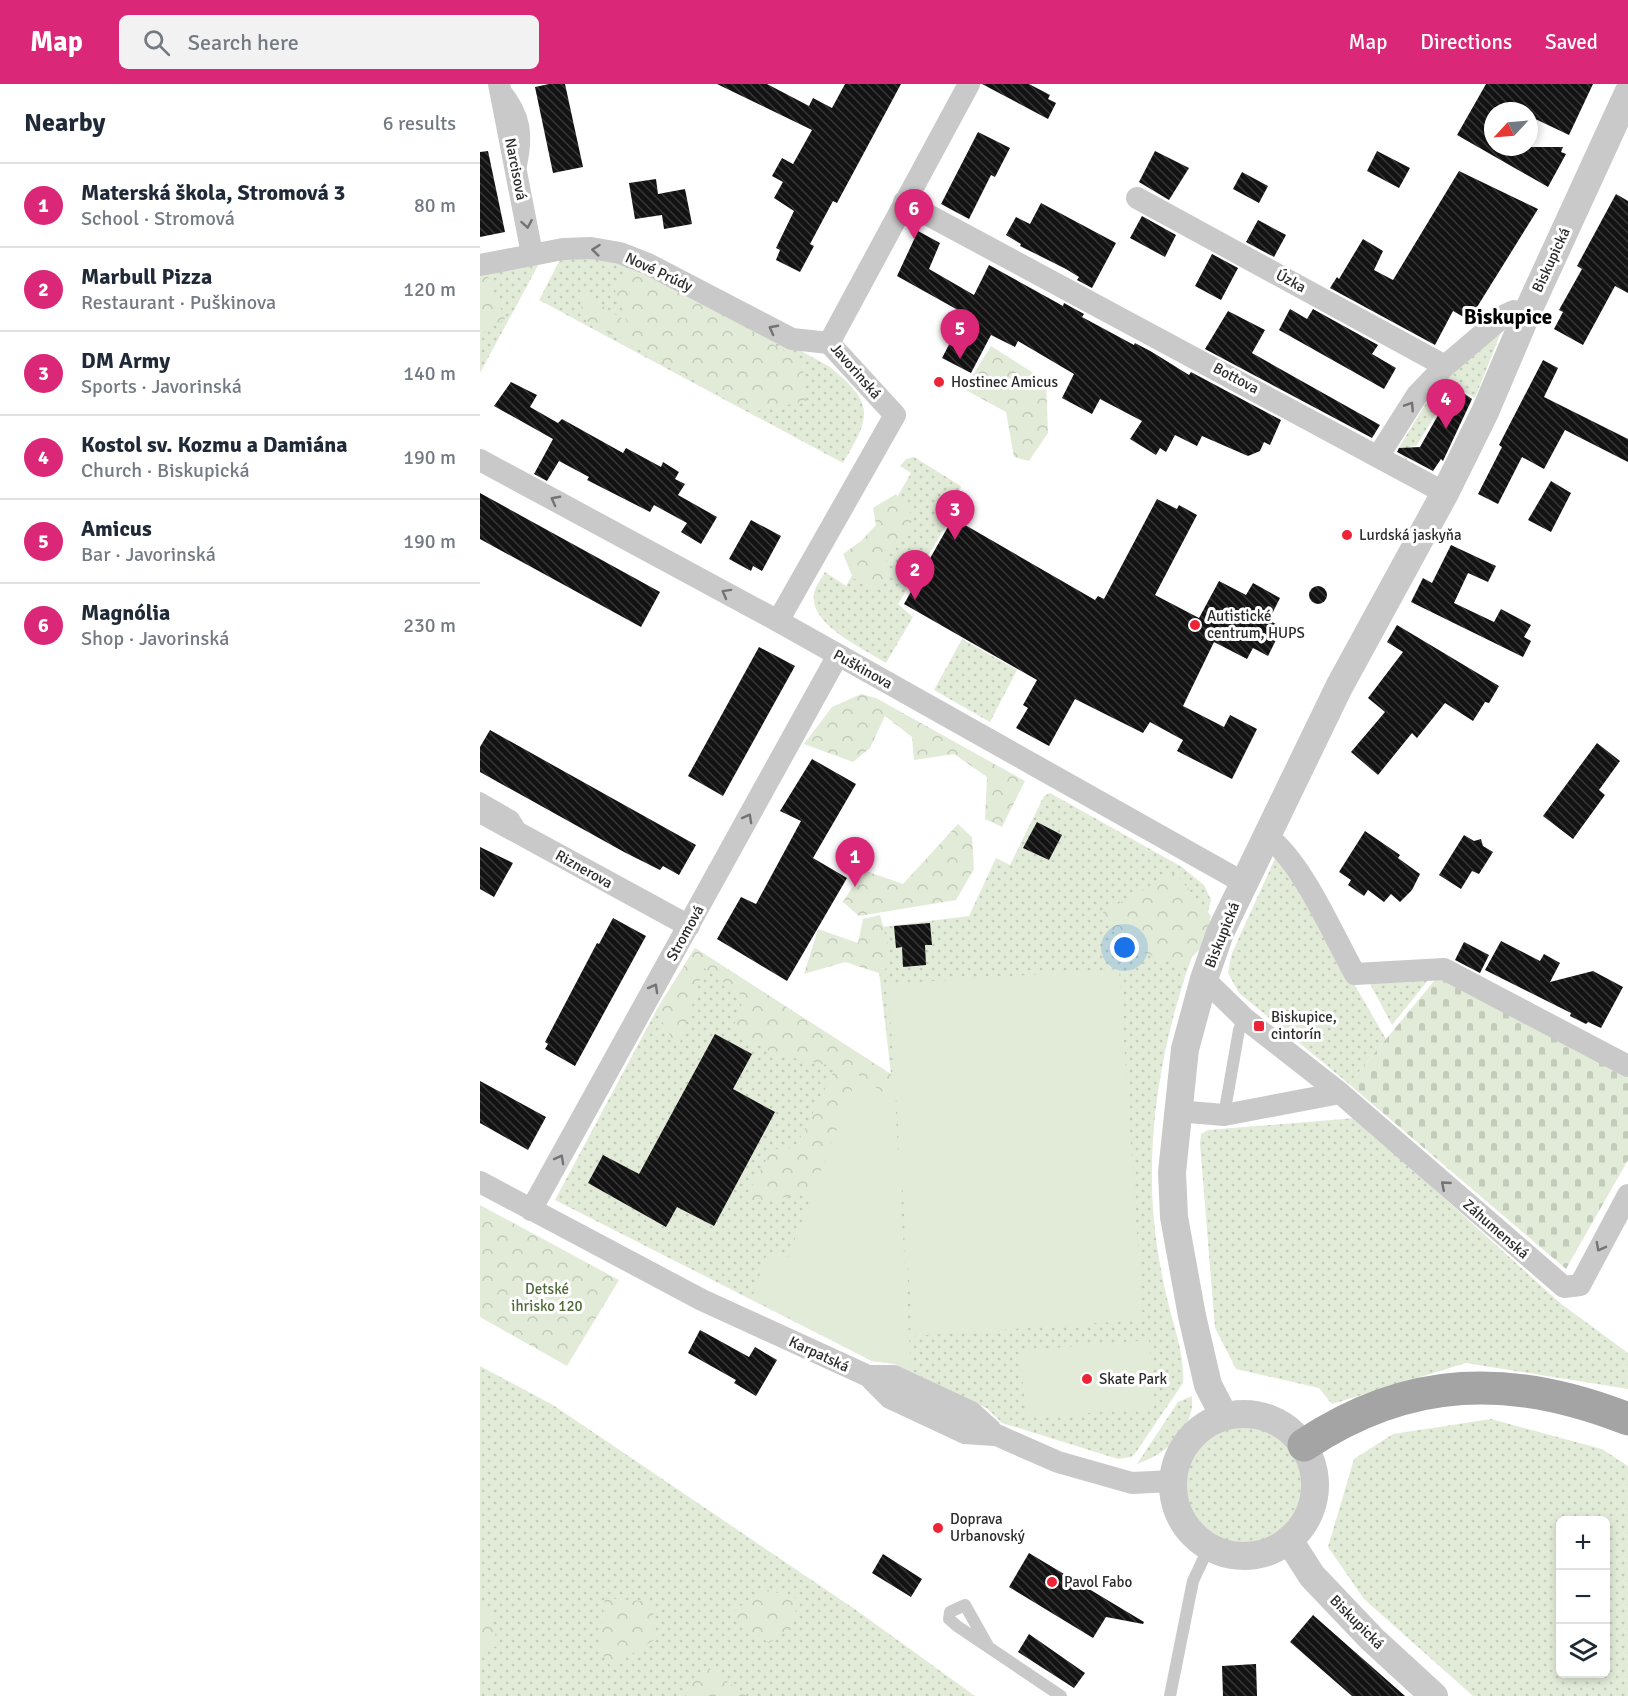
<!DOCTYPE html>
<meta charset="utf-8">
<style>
body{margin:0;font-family:Signika,sans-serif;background:#f2f2f3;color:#1f2937}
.controls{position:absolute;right:18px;bottom:18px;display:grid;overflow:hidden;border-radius:9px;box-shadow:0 3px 9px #0003}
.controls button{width:54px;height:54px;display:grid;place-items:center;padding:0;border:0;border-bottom:2px solid #e0e1e3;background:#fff;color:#1f2937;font:30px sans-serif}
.compass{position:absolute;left:1004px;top:18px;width:54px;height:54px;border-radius:50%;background:#fff;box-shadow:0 3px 9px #0003;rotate:244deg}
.you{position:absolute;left:645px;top:864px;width:21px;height:21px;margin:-15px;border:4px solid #fff;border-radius:50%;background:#1a73e8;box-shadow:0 0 0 9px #1a73e833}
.badge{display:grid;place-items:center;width:39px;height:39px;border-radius:50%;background:#db2777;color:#fff;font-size:20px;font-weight:700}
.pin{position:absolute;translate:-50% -50px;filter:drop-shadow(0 2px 3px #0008)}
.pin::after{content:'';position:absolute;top:32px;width:21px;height:18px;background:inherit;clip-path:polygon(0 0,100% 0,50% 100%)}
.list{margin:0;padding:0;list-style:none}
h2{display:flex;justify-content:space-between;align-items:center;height:78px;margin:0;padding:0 24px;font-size:26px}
h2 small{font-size:20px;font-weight:400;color:#747a83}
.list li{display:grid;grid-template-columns:39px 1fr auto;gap:18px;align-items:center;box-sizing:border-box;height:84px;padding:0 24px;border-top:2px solid #e0e1e3}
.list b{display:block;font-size:22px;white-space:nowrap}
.list p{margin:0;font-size:20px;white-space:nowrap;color:#747a83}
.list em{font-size:20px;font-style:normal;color:#747a83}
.icon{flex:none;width:33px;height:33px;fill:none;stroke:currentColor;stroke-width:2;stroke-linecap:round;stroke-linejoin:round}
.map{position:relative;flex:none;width:1148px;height:1612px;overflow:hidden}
header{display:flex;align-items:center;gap:36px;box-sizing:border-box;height:84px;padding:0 30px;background:#db2777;color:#fff}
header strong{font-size:28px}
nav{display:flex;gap:33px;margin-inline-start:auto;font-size:21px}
.search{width:420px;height:54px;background:#f2f2f3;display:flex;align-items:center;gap:15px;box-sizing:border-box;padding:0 21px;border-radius:9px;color:#747a83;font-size:22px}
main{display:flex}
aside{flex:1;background:#fff}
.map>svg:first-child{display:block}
.grass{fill:url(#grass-dots);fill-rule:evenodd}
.forest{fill:url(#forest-crowns)}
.cemetery{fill:url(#cemetery-stones)}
.garden{fill:#e2ebd8}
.building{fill:url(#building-back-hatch)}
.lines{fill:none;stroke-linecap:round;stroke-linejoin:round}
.service{stroke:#c9c9c9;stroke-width:12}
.minor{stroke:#c9c9c9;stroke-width:22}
.tertiary{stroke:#c9c9c9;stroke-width:28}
.primary{stroke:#a4a4a4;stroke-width:33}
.oneway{stroke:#737373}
.poi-dot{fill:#ed2435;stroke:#fff;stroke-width:2}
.labels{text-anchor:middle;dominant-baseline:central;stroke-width:6;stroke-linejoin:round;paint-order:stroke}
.street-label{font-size:15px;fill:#2c2c2c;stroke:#fff}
.poi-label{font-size:15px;fill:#2c2c2c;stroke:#fff;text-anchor:start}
.park-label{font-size:15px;fill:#4f6938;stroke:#fff}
.district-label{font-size:21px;font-weight:bold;fill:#000;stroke:#fff}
</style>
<header>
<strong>Map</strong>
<div class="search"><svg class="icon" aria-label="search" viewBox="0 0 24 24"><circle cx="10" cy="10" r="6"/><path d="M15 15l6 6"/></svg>Search here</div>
<nav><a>Map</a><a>Directions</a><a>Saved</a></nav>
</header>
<main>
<aside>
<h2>Nearby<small>6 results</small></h2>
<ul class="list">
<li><span class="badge">1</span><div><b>Materská škola, Stromová 3</b><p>School · Stromová</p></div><em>80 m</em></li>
<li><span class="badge">2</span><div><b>Marbull Pizza</b><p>Restaurant · Puškinova</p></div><em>120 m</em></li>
<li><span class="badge">3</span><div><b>DM Army</b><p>Sports · Javorinská</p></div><em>140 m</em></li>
<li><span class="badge">4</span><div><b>Kostol sv. Kozmu a Damiána</b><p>Church · Biskupická</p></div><em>190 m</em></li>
<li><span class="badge">5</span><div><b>Amicus</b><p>Bar · Javorinská</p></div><em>190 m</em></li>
<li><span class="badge">6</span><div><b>Magnólia</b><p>Shop · Javorinská</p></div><em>230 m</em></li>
</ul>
</aside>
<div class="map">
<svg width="1148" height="1612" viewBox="0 0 1148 1612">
<defs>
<pattern id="grass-dots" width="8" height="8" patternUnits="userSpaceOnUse" patternTransform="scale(1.5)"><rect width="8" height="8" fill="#e2ebd8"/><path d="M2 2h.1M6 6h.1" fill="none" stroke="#c2caba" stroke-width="1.8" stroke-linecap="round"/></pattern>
<pattern id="forest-crowns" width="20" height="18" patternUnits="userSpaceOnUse" patternTransform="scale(1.5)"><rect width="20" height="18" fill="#e2ebd8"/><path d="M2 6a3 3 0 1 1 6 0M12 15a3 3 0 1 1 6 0" fill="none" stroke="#c2caba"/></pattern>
<pattern id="cemetery-stones" width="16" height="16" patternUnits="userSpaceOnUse" patternTransform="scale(1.5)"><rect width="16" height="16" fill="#e2ebd8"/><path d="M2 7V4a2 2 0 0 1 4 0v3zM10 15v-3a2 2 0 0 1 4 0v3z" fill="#c2caba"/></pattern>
<pattern id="building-back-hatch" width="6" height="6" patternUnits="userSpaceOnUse" patternTransform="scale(1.5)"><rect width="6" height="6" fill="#131313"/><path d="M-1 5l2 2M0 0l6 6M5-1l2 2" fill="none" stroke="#363636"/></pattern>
</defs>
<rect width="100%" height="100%" fill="#fff"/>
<g class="grass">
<path d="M 85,166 L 150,173 L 350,283 C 395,320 391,332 363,379 L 59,216 Z"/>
<path d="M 62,174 L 0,289 L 0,187 Z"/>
<path d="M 1028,231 L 995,314 L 966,297 L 952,319 L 958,326 L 937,361 L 926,364 L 927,378 L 918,365 L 962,293 Z"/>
<path d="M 434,373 L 481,402 L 471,434 L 418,520 L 433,533 L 406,579 C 383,564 329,541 334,510 C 335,503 341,495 345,488 L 366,502 L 431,389 L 420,382 L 426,375 Z"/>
<path d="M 482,555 L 537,586 L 510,638 L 454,606 Z"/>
<path d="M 570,709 L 702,783 L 724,801 L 731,816 C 724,846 710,874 702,903 C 683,963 671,1032 672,1096 C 672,1135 678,1176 687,1214 C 693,1241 705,1270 703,1299 L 656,1368 L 651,1373 L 638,1375 L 522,1339 L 508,1325 L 415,1280 L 392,1277 L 75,1116 L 176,927 L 215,864 L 411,990 L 394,844 L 489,832 L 516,774 L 530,781 L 564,712 Z"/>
<path d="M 798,768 L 906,955 L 869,1000 L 759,909 L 748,889 L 752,869 Z"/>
<path d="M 953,890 L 912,941 L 888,896 Z"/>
<path d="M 876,1034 L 1080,1219 L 1148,1269 L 1148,1305 L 986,1279 L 852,1320 L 839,1304 L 756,1285 L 735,1244 L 720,1060 L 721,1050 L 728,1046 Z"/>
<path d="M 0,1282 L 73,1321 L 376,1526 L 495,1612 L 0,1612 Z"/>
<path d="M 712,1312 C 715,1346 686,1370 657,1380 L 698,1318 Z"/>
<path d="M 1011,1335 L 1122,1365 L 1148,1382 L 1148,1612 L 993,1612 L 884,1515 L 848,1463 L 874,1375 L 913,1350 ZM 1080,1436 L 1126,1436 L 1126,1590 L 1080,1590 Z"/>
<circle cx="764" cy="1401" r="58"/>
</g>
<g class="forest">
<path d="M 151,180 L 322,277 L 326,317 L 272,328 L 102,234 L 101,208 L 147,238 L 133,201 Z"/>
<path d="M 6,187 L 25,235 L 0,251 L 0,188 Z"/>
<path d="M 511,262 L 566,297 L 568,349 L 549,377 L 534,373 L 526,328 L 484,305 Z"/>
<path d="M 416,410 L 433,433 L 428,449 L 404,467 L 409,490 L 392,506 L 373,494 L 363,470 L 381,457 L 396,441 L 393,424 Z"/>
<path d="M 381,610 L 396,614 L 545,697 L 522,743 L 505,735 L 507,693 L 474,670 L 434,676 L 432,653 L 405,632 L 390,664 L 373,678 L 324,660 L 352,623 Z"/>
<path d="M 478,740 L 492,753 L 494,785 L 476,816 L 379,832 L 363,818 L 383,786 L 423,800 Z"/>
<path d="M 695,789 L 731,832 L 725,860 L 703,882 C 670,870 634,865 623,828 Z"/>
<path d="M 400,831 L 412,875 L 402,890 L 365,878 L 324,890 L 338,845 L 378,859 L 383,835 Z"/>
<path d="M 215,864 L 412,991 L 415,1017 L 378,991 L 332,1110 L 263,1118 L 292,1065 L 315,1064 L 356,983 L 295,970 L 252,947 L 264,913 L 224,884 L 198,965 L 176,927 Z"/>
<path d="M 0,1121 L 139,1196 L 87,1282 L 0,1233 Z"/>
<path d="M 285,1505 L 318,1515 L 312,1543 L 289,1559 L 271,1547 L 252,1528 Z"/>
<path d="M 125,1514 L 173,1518 L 174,1556 L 131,1583 L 119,1565 Z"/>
<path d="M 0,1520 L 10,1529 L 18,1562 L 0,1567 Z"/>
<path d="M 228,1583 L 266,1612 L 205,1612 L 206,1605 Z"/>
</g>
<path class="cemetery" d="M 959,891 L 1148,991 L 1148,1076 L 1086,1185 L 869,1000 Z"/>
<g class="garden">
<path d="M 639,885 L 663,1236 L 433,1252 L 408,900 Z"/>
<path d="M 378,991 L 415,1017 L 431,1288 L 415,1280 L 392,1277 L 272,1214 L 287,1169 L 308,1173 Z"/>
<path d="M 669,1256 L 674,1324 L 546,1334 L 540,1267 Z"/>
</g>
<g class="building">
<path d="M 69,0 L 85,0 L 103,83 L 73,89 L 55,3 Z"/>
<path d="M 237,0 L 287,0 L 329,22 L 333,14 L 352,24 L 365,0 L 421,0 L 357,119 L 353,117 L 330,160 L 334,162 L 320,188 L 296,176 L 300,166 L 296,164 L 314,127 L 294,114 L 303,98 L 292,92 L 302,74 L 313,80 L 332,46 Z"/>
<path d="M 502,0 L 549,0 L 570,11 L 568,15 L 576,19 L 568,35 Z"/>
<path d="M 1006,0 L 1113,0 L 1089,51 L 1049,32 L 1049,27 L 1013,27 L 1013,63 L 1083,63 L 1081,68 L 1086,70 L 1068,103 L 977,51 Z"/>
<path d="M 498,48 L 530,64 L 515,93 L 511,91 L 489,135 L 461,120 Z"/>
<path d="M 8,67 L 25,148 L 0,153 L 0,68 Z"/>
<path d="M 675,67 L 709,84 L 689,116 L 659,98 Z"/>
<path d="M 897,67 L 930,84 L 919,104 L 887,87 Z"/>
<path d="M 979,87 L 1058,125 L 989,236 L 973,227 L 955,261 L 850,204 L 857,193 L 859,195 L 883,155 L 903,167 L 894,186 L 913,196 Z"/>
<path d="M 762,88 L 788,102 L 779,119 L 753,105 Z"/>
<path d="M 176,95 L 178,110 L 205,105 L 212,140 L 184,145 L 182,131 L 155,135 L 149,99 Z"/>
<path d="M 1136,110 L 1148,117 L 1148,209 L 1135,202 L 1103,261 L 1074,245 L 1083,228 L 1079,226 L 1102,185 L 1097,182 Z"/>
<path d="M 561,119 L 636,159 L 612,204 L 597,196 L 599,193 L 586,185 L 540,162 L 541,160 L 526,151 L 536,133 L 550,140 Z"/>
<path d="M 662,132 L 696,151 L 685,173 L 650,154 Z"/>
<path d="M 778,136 L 806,151 L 794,173 L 766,158 Z"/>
<path d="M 438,147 L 460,159 L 449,185 L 494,211 L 509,181 L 583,222 L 584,219 L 604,230 L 602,233 L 654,261 L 655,259 L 672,268 L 709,291 L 711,288 L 801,336 L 790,361 L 784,358 L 780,367 L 768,372 L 722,352 L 717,362 L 695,351 L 686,368 L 680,364 L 676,371 L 650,355 L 662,337 L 620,315 L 612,330 L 582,314 L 594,290 L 538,257 L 535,263 L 511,251 L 491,289 L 462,274 L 485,230 L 417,192 Z"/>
<path d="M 732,170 L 758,184 L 741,216 L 715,202 Z"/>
<path d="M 810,225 L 827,235 L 833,225 L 898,261 L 892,270 L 916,284 L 904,305 L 799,246 Z"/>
<path d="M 748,227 L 785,246 L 772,269 L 900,341 L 892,354 L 725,265 Z"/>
<path d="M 1063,276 L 1078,284 L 1064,313 L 1148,355 L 1148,378 L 1085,346 L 1064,385 L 1042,373 L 1018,420 L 998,410 L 1022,363 L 1019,361 Z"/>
<path d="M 31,298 L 57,311 L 50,323 L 78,339 L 82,335 L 143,369 L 146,364 L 181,383 L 183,378 L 199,388 L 195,395 L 205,400 L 198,411 L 237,433 L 221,460 L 201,448 L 207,439 L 174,421 L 170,428 L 107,396 L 109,393 L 79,377 L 67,397 L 54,390 L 73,355 L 14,322 Z"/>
<path d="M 968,298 L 992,315 L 963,377 L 961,375 L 953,387 L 917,368 L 919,364 L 940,363 L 961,326 L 954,321 Z"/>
<path d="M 1071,397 L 1091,409 L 1071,448 L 1048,436 Z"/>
<path d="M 0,409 L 180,508 L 161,543 L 0,455 Z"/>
<path d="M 677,415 L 697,425 L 699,421 L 717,431 L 675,511 L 719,534 L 739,497 L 766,511 L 773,499 L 800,514 L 789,536 L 802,544 L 788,572 L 773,564 L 767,575 L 734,558 L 703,622 L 744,643 L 750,631 L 777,645 L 752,695 L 697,667 L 703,656 L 670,638 L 663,649 L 595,615 L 569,662 L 536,644 L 548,624 L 543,621 L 557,596 L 424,520 L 473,434 L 615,516 L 618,512 L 624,515 Z"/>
<path d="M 271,436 L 301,452 L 282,487 L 273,482 L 271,487 L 249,475 Z"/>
<path d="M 971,461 L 1016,482 L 1008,498 L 988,489 L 974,519 L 1014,538 L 1021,525 L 1051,541 L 1044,553 L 1051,557 L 1043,573 L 931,518 L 943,494 L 952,499 Z"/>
<circle cx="838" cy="511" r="9"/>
<path d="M 917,541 L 1019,602 L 1009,619 L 1005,618 L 993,637 L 965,619 L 937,654 L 932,649 L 898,691 L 871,668 L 905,628 L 888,614 L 923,568 L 907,558 Z"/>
<path d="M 279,563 L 315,582 L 243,712 L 208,692 Z"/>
<path d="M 10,646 L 216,761 L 199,791 L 183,782 L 180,786 L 144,768 L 0,688 L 0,663 Z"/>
<path d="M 1117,659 L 1140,677 L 1119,706 L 1125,711 L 1093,755 L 1063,732 Z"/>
<path d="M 332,675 L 376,700 L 333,774 L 367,794 L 307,897 L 237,855 L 261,813 L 276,820 L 321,737 L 300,727 Z"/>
<path d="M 557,738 L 582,751 L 569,776 L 543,764 Z"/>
<path d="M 885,747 L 920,771 L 918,774 L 940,790 L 932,806 L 920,818 L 911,810 L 904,818 L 888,806 L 884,812 L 868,801 L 871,796 L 859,788 Z"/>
<path d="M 984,751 L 994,757 L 1001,755 L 1003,762 L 1013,768 L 999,790 L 992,787 L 981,805 L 959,791 Z"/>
<path d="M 0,763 L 33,779 L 14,813 L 0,805 Z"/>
<path d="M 133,834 L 166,852 L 95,982 L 65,965 L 68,960 L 65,958 L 117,859 L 119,860 Z"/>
<path d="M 450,839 L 452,861 L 445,861 L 446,881 L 423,883 L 422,863 L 416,864 L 414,842 Z"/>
<path d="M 1021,857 L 1060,877 L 1064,870 L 1080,879 L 1070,898 L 1113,887 L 1143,903 L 1121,944 L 1108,938 L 1106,940 L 1090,932 L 1091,929 L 1005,886 Z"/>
<path d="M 984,858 L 1009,871 L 1000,889 L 975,876 Z"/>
<path d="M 235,950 L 272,970 L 253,1005 L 295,1028 L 234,1142 L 197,1123 L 186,1143 L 108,1099 L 123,1071 L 159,1090 Z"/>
<path d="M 0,997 L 66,1033 L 48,1066 L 0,1039 Z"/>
<path d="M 220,1246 L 269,1273 L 275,1263 L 297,1276 L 276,1312 L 254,1299 L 256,1296 L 208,1269 Z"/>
<path d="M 549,1469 L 664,1538 L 663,1540 L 626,1533 L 613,1554 L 529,1503 Z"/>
<path d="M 403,1470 L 442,1495 L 431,1513 L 392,1489 Z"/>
<path d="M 833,1531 L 925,1612 L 872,1612 L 810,1558 Z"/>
<path d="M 549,1550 L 605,1589 L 594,1604 L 538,1568 Z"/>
<path d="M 776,1580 L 777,1612 L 743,1612 L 742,1582 Z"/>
</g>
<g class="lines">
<g class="service">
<path d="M 23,3 C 46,30 48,52 40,86"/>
<path d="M 0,714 L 33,733 L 41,746"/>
<path d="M 744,1031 L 759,946 L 764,934"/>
<path d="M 390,1287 L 415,1287 L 494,1324 L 514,1342"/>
<path d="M 388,1299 L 407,1318 L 484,1354 L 514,1356"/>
<path d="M 508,1562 L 485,1521 L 470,1528 L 469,1535 L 477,1542 L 581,1612"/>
<path d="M 690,1612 L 713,1497 L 729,1463"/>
</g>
<g class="minor">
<path d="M 19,0 L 52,170"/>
<path d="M 657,114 L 965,282"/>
<path d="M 424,118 L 965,409"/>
<path d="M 0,181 L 83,165 L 111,164 L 140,169 L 168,180 L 312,255 L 349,259"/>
<path d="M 899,371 L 937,311 L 965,282 L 1025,231 L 1034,227 L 1047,229"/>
<path d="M 0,376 L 298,537 L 764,799"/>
<path d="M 298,537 L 415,331 L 349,259 L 489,0"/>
<path d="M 0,728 L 209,842"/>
<path d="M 787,752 C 823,779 852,849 875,890 L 964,885 L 1148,982"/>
<path d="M 724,895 L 764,934 L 860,1009 L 1084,1203 L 1100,1201 L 1148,1111"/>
<path d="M 697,1027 L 744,1031 L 860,1009"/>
<path d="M 0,1098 L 222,1216 L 530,1357 L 578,1378 L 652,1399 L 693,1397"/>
<path d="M 51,1126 L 358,571"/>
</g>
<g class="tertiary">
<circle cx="764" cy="1401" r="71"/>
<path d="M 744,1332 L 728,1301 L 712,1232 L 694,1133 L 692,1088 L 705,965 L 724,895 L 740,849 L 859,603 L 965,409 L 1005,328 L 1047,229 L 1148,9"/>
<path d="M 809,1456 L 832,1492 L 892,1555 L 954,1612"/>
</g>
<path class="primary" d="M 824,1361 C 929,1291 1031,1289 1148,1335"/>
</g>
<defs><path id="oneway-chevron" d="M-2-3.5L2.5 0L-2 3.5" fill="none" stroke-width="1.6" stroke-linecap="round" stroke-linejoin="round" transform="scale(1.5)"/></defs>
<g class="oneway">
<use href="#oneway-chevron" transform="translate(47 140) rotate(80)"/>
<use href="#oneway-chevron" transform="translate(116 166) rotate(-174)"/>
<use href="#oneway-chevron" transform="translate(293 245) rotate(-152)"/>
<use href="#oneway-chevron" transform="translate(930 322) rotate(-57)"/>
<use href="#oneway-chevron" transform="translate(75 416) rotate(-152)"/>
<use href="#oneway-chevron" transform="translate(246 509) rotate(-151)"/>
<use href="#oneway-chevron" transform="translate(268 734) rotate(-61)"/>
<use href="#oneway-chevron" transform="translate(174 904) rotate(-61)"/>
<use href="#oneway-chevron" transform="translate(80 1075) rotate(-61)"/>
<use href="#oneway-chevron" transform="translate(965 1101) rotate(-139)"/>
<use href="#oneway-chevron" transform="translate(1120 1163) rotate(118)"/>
</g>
<g class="poi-dot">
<circle cx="459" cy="298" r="6"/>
<circle cx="867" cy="451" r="6"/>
<circle cx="715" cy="541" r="6"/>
<rect x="773" y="936" width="12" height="12" rx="3"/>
<circle cx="607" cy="1295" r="6"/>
<circle cx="458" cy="1444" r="6"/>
<circle cx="572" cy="1498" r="6"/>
</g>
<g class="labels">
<g class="street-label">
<text transform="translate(36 85) rotate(79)">Narcisová</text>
<text transform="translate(1071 176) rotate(-65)">Biskupická</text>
<text transform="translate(179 188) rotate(25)">Nové Prúdy</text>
<text transform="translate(811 197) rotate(28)">Úzka</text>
<text transform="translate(376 287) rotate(49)">Javorinská</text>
<text transform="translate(756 294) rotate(28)">Bottova</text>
<text transform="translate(383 585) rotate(29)">Puškinova</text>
<text transform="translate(104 785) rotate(29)">Riznerova</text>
<text transform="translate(205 849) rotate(-61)">Stromová</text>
<text transform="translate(742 851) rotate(-68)">Biskupická</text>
<text transform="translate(1016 1145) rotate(41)">Záhumenská</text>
<text transform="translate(339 1270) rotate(25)">Karpatská</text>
<text transform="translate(877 1538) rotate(45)">Biskupická</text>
</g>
<g class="poi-label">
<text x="471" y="298">Hostinec Amicus</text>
<text x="879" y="451">Lurdská jaskyňa</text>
<text x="727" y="532">Autistické<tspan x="727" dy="17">centrum, HUPS</tspan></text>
<text x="791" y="933">Biskupice,<tspan x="791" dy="17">cintorín</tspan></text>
<text x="619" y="1295">Skate Park</text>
<text x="470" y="1435">Doprava<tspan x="470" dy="17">Urbanovský</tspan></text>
<text x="584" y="1498">Pavol Fabo</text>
</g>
<g class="park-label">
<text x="67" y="1205">Detské<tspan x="67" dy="17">ihrisko 120</tspan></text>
</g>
<g class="district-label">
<text x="1028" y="233">Biskupice</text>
</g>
</g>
</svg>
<div class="controls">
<button>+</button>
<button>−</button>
<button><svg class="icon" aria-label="layers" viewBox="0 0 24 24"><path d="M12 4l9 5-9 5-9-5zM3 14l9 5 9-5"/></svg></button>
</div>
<svg class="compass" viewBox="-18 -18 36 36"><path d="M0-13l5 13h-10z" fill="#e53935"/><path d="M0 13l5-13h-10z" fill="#747a83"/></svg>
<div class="you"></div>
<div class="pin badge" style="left:375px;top:803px">1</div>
<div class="pin badge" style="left:435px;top:516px">2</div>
<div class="pin badge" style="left:475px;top:456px">3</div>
<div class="pin badge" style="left:966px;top:345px">4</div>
<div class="pin badge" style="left:480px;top:275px">5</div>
<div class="pin badge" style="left:434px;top:155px">6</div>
</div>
</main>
